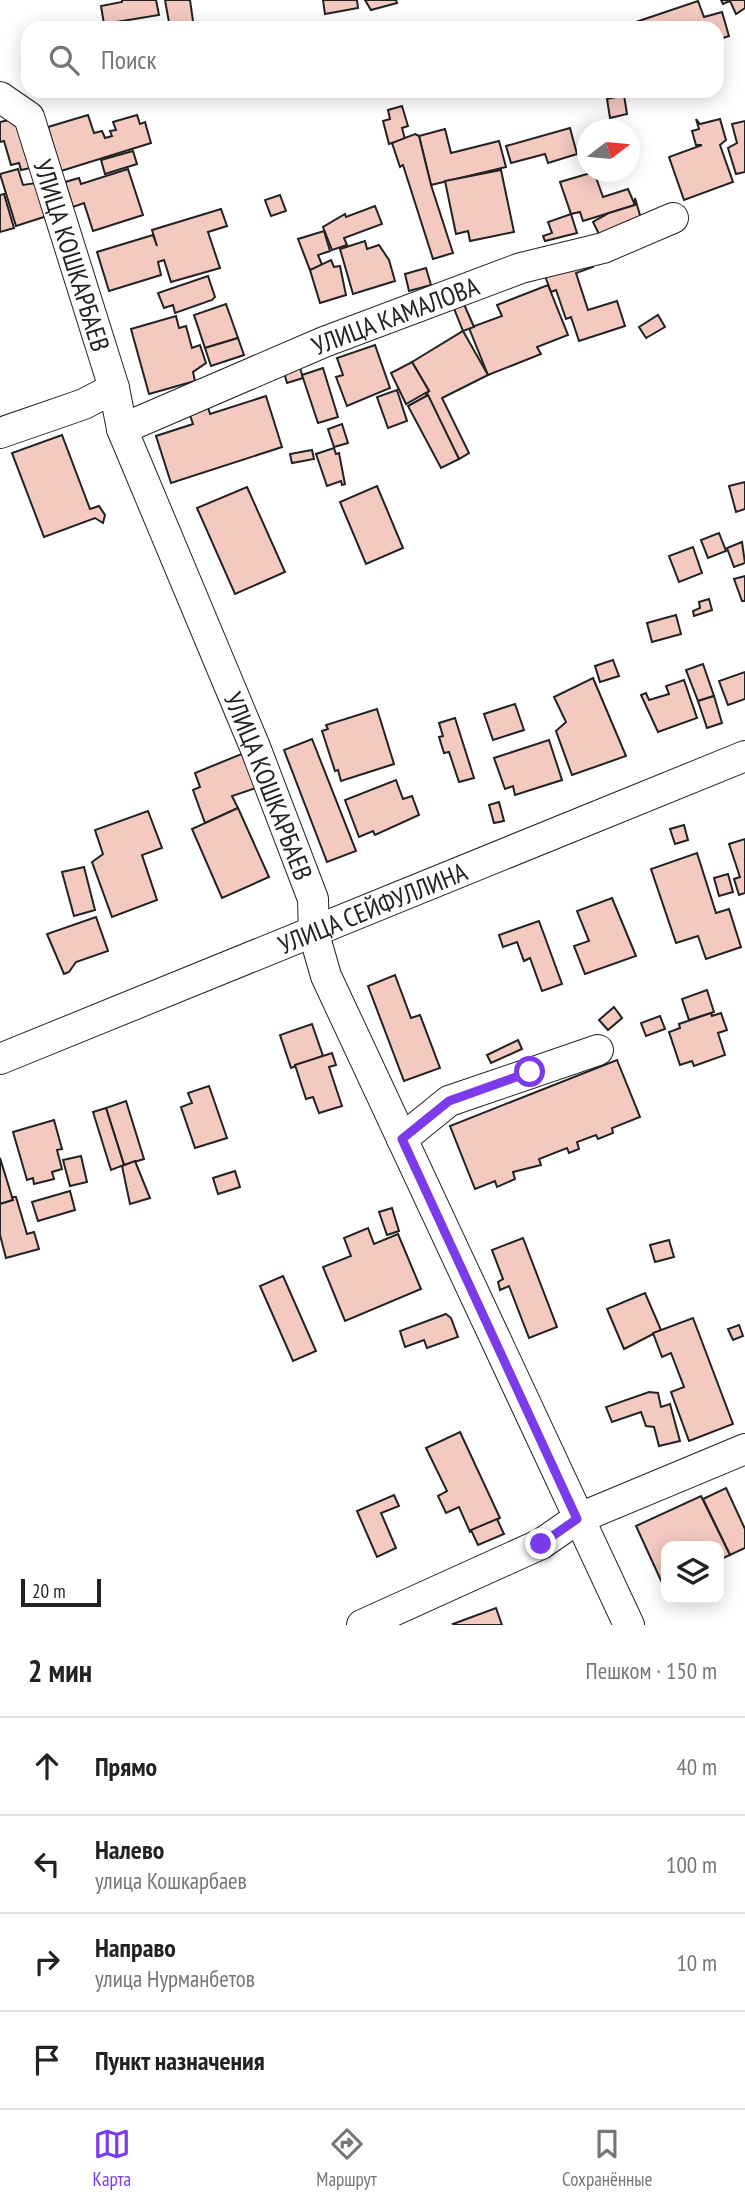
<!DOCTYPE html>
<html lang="ru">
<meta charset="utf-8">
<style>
body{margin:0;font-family:"PT Sans Narrow",sans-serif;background:#f6f6f6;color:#222}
.controls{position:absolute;right:21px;bottom:21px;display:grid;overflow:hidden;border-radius:14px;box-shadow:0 4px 18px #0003}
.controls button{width:63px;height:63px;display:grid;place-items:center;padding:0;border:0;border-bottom:2px solid #e0e0e0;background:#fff;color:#222;font:35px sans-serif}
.compass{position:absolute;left:577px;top:119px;width:63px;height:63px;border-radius:50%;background:#fff;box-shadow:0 4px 18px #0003;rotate:74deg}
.scale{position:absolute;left:21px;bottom:18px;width:80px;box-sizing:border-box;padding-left:7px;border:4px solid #222;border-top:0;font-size:19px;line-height:24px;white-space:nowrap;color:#222;-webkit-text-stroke:5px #fff;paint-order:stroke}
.stop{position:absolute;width:21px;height:21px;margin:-16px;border:5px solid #7c3aed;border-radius:50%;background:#fff}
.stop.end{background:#7c3aed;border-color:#fff;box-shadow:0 2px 7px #0008}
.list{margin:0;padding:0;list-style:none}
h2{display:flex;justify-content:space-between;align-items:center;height:91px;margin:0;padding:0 28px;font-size:30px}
h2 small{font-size:23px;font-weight:400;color:#767676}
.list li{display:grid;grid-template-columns:46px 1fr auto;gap:21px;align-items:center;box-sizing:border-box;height:98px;padding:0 28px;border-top:2px solid #e0e0e0}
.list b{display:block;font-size:26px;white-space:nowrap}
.list p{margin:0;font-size:23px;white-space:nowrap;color:#767676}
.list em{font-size:23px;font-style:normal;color:#767676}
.icon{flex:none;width:38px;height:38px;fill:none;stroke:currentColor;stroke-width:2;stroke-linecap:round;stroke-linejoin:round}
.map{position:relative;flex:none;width:745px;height:1625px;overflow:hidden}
.search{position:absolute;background:#fff;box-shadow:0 4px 18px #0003;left:21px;right:21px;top:21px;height:77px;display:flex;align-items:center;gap:18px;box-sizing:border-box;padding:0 24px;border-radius:21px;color:#767676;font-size:26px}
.sheet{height:483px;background:#fff}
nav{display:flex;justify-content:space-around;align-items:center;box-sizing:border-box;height:98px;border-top:2px solid #e0e0e0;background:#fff;font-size:19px;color:#767676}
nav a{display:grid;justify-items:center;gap:4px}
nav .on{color:#7c3aed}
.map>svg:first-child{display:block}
.building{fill:#f3c9c0;stroke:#222;stroke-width:2}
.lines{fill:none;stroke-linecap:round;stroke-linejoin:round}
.minor-casing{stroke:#222;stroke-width:32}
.minor{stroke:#fff;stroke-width:30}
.route{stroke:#7c3aed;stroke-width:9}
.labels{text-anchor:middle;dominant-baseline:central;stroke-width:5;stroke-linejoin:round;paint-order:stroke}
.street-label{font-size:26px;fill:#222;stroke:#fff}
</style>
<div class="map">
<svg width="745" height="1625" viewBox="0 0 745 1625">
<rect width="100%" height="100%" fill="#fff"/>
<g class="building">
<path d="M 122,0 L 156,0 L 159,15 L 104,24 L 101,6 L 122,2 Z"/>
<path d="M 165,0 L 190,0 L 194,28 L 170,28 Z"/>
<path d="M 323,0 L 357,0 L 358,8 L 325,14 Z"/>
<path d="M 365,0 L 396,0 L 397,3 L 371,10 Z"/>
<path d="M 721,0 L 745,0 L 745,8 L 736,14 L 730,1 L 723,4 Z"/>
<path d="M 698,1 L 704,17 L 722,12 L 729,36 L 717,40 L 717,28 L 618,28 Z"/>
<path d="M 624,95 L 627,114 L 610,118 L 607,99 Z"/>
<path d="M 402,106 L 408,126 L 402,128 L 405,139 L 389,144 L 383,121 L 390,119 L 388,110 Z"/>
<path d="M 88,115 L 94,133 L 102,131 L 105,138 L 112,136 L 110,131 L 116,130 L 113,122 L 137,115 L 140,124 L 145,122 L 151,143 L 61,171 L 48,127 Z"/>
<path d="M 18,118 L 35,167 L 21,170 L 19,163 L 11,165 L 4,141 L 0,142 L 0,122 Z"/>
<path d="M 696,119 L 700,124 L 720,119 L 726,140 L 720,145 L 733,182 L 684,200 L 669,157 L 702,145 L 696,145 L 692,131 L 699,129 Z"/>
<path d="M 745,121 L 745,172 L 736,174 L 728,148 L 737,143 L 732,124 Z"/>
<path d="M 570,128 L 577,154 L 548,163 L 545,154 L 511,163 L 506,146 Z"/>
<path d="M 445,129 L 451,153 L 499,141 L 506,167 L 431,185 L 419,136 Z"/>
<path d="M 415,134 L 419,136 L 431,185 L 453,253 L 433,259 L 403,165 L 400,167 L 392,143 Z"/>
<path d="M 133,151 L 137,164 L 105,174 L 101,160 Z"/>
<path d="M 18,169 L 23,185 L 36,183 L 47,216 L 16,226 L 0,174 Z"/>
<path d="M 128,169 L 143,215 L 93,231 L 84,203 L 73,207 L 65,182 L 79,178 L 81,184 Z"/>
<path d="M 501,170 L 514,232 L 470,241 L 468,231 L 456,234 L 445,181 Z"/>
<path d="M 594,172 L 603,197 L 628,189 L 635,205 L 583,221 L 580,212 L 571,214 L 560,182 Z"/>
<path d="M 4,194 L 14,228 L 0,232 L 0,195 Z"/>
<path d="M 280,195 L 286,211 L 271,216 L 265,200 Z"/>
<path d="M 635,198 L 642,222 L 600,236 L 593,222 L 609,213 L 635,205 Z"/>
<path d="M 375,206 L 382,224 L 344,238 L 347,245 L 332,250 L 323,227 L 345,214 L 346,217 Z"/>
<path d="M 221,209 L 227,226 L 208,232 L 220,268 L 171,282 L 164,260 L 158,262 L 161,275 L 109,291 L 97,252 L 153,235 L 157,246 L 152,230 Z"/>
<path d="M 571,214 L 577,233 L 545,241 L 543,236 L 552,233 L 548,222 Z"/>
<path d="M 324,231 L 330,251 L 318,255 L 323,267 L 310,270 L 298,239 Z"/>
<path d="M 365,241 L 367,249 L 379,245 L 389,260 L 395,281 L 353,294 L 340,249 Z"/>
<path d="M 331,260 L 334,267 L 340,266 L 346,295 L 320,303 L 310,270 Z"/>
<path d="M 591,261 L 593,267 L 576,273 L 588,310 L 617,301 L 625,326 L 579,341 L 571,317 L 566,319 L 556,290 L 551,292 L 545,276 Z"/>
<path d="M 426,268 L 431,285 L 409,291 L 405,274 Z"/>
<path d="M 208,276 L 215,297 L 212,300 L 175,313 L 173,305 L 164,308 L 158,293 Z"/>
<path d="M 548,285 L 568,335 L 537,347 L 541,354 L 488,375 L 469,328 L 502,316 L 497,305 Z"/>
<path d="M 463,302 L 474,327 L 463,331 L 453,306 Z"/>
<path d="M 226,304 L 238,338 L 205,348 L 194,315 Z"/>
<path d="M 658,315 L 665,327 L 646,338 L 639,327 Z"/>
<path d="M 176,316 L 179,328 L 186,326 L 192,348 L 200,345 L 206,363 L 193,372 L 195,381 L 149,394 L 131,329 Z"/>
<path d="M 463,331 L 488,375 L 442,398 L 469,453 L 459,459 L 426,394 L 429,391 L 412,362 Z"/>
<path d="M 238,338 L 244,355 L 211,366 L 205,348 Z"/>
<path d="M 375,345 L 390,388 L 347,406 L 336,377 L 343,375 L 337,358 Z"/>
<path d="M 412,362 L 429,391 L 406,404 L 391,373 Z"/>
<path d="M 299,364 L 303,378 L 287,383 L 283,369 Z"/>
<path d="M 323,368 L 338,417 L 318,423 L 302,375 Z"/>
<path d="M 397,390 L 407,421 L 388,428 L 377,397 Z"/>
<path d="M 428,395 L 459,459 L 441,468 L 408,406 Z"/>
<path d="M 266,396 L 282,447 L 171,483 L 156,436 L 193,424 L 187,406 L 206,400 L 210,414 Z"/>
<path d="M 342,424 L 348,443 L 334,447 L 328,429 Z"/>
<path d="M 62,435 L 90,509 L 99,506 L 105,515 L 103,523 L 95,518 L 44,537 L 12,453 Z"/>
<path d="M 334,448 L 336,454 L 339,453 L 345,484 L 342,485 L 341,481 L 327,486 L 316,454 Z"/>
<path d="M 312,450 L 314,459 L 292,463 L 290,454 Z"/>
<path d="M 745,482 L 745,509 L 736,512 L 729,486 Z"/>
<path d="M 377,486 L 403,548 L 366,564 L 340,502 Z"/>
<path d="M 247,487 L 285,572 L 235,594 L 197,508 Z"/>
<path d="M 719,533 L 726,551 L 708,558 L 701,540 Z"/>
<path d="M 742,542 L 745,563 L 734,567 L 727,548 Z"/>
<path d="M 693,547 L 702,573 L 679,582 L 669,556 Z"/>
<path d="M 745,576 L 745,601 L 742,601 L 734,579 Z"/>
<path d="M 709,599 L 712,610 L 694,616 L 693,611 L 700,608 L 699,602 Z"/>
<path d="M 676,615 L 681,634 L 652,642 L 647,623 Z"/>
<path d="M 613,660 L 619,676 L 600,682 L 595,666 Z"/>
<path d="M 703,664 L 714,696 L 698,701 L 686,670 Z"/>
<path d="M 745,672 L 745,699 L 728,705 L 719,681 Z"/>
<path d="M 593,678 L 626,756 L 572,775 L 556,731 L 566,722 L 554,697 Z"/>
<path d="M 684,680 L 697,718 L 658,732 L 641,695 L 646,693 L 649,700 L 669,694 L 666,686 Z"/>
<path d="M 714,696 L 722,723 L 707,728 L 698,701 Z"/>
<path d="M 515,704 L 524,730 L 493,740 L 484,714 Z"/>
<path d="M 377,709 L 394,764 L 341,781 L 338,770 L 335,771 L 322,731 L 328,729 L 326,725 Z"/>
<path d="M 455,718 L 474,778 L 459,782 L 449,752 L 444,753 L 439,737 L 443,736 L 439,723 Z"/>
<path d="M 312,739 L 356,851 L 327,862 L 284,750 Z"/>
<path d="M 549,740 L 562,780 L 515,795 L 513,786 L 505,789 L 494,758 Z"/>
<path d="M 244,753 L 256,788 L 232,796 L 238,808 L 205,823 L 193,790 L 200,787 L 195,773 Z"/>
<path d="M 396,780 L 403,799 L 412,796 L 419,815 L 375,835 L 373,831 L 359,837 L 345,800 Z"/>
<path d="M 499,802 L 504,821 L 494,823 L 489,805 Z"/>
<path d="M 238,808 L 269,877 L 222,898 L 192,829 Z"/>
<path d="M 148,811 L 162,848 L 142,855 L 157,900 L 112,917 L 92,862 L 103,854 L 95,830 Z"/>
<path d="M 684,825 L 688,840 L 675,844 L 670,829 Z"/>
<path d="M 745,839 L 745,893 L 739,895 L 734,879 L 740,877 L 729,844 Z"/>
<path d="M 697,853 L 716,913 L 729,909 L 741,947 L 706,959 L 698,936 L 676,943 L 651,869 Z"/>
<path d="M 84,867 L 95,910 L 74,916 L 62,872 Z"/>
<path d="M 728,874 L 733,892 L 719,896 L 714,878 Z"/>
<path d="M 612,898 L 636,956 L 585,974 L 574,946 L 589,941 L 577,911 Z"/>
<path d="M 96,917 L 108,951 L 76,962 L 69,972 L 64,974 L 47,934 Z"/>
<path d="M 539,921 L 562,984 L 542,991 L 530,958 L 524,961 L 517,942 L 503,947 L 499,935 Z"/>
<path d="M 395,975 L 411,1018 L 420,1015 L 440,1068 L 404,1081 L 368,986 Z"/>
<path d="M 707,990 L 714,1012 L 689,1020 L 682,999 Z"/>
<path d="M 614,1007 L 622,1018 L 608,1030 L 599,1020 Z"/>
<path d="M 711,1013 L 712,1016 L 721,1013 L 727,1030 L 718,1033 L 725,1055 L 694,1066 L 692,1061 L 680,1065 L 669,1032 L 680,1028 L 679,1024 Z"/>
<path d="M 660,1016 L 665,1029 L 646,1036 L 641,1023 Z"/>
<path d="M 312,1024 L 323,1056 L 291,1068 L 280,1035 Z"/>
<path d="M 518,1040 L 522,1049 L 491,1063 L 487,1055 Z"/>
<path d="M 332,1053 L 336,1065 L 329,1067 L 342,1106 L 319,1113 L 313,1097 L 306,1099 L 295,1065 Z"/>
<path d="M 617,1060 L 640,1117 L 612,1128 L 613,1133 L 598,1139 L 596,1135 L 577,1142 L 579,1149 L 569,1153 L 567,1148 L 539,1159 L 541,1165 L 513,1172 L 515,1179 L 497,1187 L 495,1181 L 475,1189 L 450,1126 Z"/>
<path d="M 209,1086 L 227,1138 L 195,1148 L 181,1107 L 192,1103 L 188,1093 Z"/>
<path d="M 126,1101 L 144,1159 L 124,1165 L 106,1108 Z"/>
<path d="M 106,1108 L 124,1165 L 111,1170 L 93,1112 Z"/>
<path d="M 54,1120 L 62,1149 L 57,1150 L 62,1169 L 52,1172 L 54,1179 L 34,1184 L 33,1178 L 27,1180 L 13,1132 Z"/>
<path d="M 81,1156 L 87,1182 L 70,1186 L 63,1160 Z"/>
<path d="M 0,1158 L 13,1200 L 0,1204 Z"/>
<path d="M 135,1161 L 150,1198 L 130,1204 L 122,1166 Z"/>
<path d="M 235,1171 L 240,1187 L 218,1194 L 213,1178 Z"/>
<path d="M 70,1191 L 75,1210 L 38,1221 L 32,1202 Z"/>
<path d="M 12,1197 L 16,1197 L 27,1234 L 34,1232 L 39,1249 L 6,1258 L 0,1235 L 0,1204 L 13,1200 Z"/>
<path d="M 392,1208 L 399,1231 L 387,1235 L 379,1212 Z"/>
<path d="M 368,1228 L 374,1244 L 398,1234 L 421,1289 L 345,1321 L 323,1267 L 351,1256 L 344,1238 Z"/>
<path d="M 523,1238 L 557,1327 L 529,1338 L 509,1286 L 500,1290 L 498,1282 L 503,1279 L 492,1250 Z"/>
<path d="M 669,1240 L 674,1257 L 655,1262 L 650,1245 Z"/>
<path d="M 283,1276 L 316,1351 L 293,1361 L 260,1286 Z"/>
<path d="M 645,1293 L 661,1330 L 624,1349 L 607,1309 Z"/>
<path d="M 446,1314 L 451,1318 L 458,1337 L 427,1348 L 424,1340 L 405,1347 L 400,1331 Z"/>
<path d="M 693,1318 L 733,1424 L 689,1441 L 671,1392 L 684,1387 L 671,1353 L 662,1357 L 653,1333 Z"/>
<path d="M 739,1325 L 743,1336 L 733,1340 L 728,1329 Z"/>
<path d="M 649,1392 L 658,1393 L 661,1407 L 670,1404 L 680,1441 L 659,1446 L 654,1427 L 646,1426 L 641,1412 L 612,1422 L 606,1407 Z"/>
<path d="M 460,1432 L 500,1518 L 470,1532 L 459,1507 L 446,1513 L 438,1496 L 447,1491 L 426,1448 Z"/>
<path d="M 726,1488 L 745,1529 L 745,1548 L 730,1555 L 703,1499 Z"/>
<path d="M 394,1495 L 399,1506 L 381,1513 L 396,1548 L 377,1557 L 357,1511 Z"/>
<path d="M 701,1496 L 730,1555 L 719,1560 L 719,1546 L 666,1546 L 664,1587 L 636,1526 Z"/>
<path d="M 497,1519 L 504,1534 L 478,1545 L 471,1530 Z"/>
<path d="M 496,1608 L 502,1625 L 454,1625 L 453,1624 Z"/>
</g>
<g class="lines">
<g class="minor-casing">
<g id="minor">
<path id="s1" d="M 0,97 L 29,117 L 114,388 L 122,429 L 255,747 L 313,899 L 314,934 L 326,976 L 629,1625"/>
<path id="s2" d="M 122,429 L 324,342 L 521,268 L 603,248 L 673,218"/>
<path d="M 0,433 L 84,404 L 114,388"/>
<path id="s3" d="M 0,1059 L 745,756"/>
<path d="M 402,1139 L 449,1101 L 598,1050"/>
<path d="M 362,1625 L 541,1544 L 577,1519 L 745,1449"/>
</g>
</g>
<use href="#minor" class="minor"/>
</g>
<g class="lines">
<path class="route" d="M 530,1072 L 449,1101 L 402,1139 L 577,1519 L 541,1544"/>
</g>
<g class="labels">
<g class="street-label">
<text stroke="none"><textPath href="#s1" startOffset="180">УЛИЦА КОШКАРБАЕВ</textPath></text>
<text stroke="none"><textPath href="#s2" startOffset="296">УЛИЦА КАМАЛОВА</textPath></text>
<text stroke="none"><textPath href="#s1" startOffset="747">УЛИЦА КОШКАРБАЕВ</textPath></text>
<text stroke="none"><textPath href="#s3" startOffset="402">УЛИЦА СЕЙФУЛЛИНА</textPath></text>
</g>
</g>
</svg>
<div class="controls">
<button><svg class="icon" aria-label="layers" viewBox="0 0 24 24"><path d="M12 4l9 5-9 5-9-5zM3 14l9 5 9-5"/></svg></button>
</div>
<svg class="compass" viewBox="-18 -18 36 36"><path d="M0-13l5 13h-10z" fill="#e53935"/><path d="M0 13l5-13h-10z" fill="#767676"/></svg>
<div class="scale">20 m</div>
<div class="stop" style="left:530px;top:1072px"></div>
<div class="stop end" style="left:541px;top:1544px"></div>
<div class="search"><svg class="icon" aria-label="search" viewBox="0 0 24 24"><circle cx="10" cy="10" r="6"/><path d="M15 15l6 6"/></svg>Поиск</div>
</div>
<section class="sheet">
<h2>2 мин<small>Пешком · 150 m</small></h2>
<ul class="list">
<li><svg class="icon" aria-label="ahead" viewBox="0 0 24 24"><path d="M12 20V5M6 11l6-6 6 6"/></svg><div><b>Прямо</b></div><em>40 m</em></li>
<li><svg class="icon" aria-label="left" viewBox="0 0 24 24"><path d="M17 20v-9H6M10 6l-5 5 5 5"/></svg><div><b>Налево</b><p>улица Кошкарбаев</p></div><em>100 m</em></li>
<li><svg class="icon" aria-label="right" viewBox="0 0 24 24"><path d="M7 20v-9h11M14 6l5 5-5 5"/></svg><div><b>Направо</b><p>улица Нурманбетов</p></div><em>10 m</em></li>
<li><svg class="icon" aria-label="arrive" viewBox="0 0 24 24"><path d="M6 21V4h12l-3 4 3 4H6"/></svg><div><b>Пункт назначения</b></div></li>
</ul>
</section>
<nav>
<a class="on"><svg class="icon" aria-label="map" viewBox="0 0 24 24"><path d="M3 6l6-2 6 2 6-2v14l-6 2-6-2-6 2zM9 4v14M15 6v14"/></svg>Карта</a>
<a><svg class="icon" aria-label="directions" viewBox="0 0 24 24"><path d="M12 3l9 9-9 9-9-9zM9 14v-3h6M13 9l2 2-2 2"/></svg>Маршрут</a>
<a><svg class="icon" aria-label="saved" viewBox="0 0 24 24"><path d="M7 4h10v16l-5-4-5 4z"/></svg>Сохранённые</a>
</nav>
